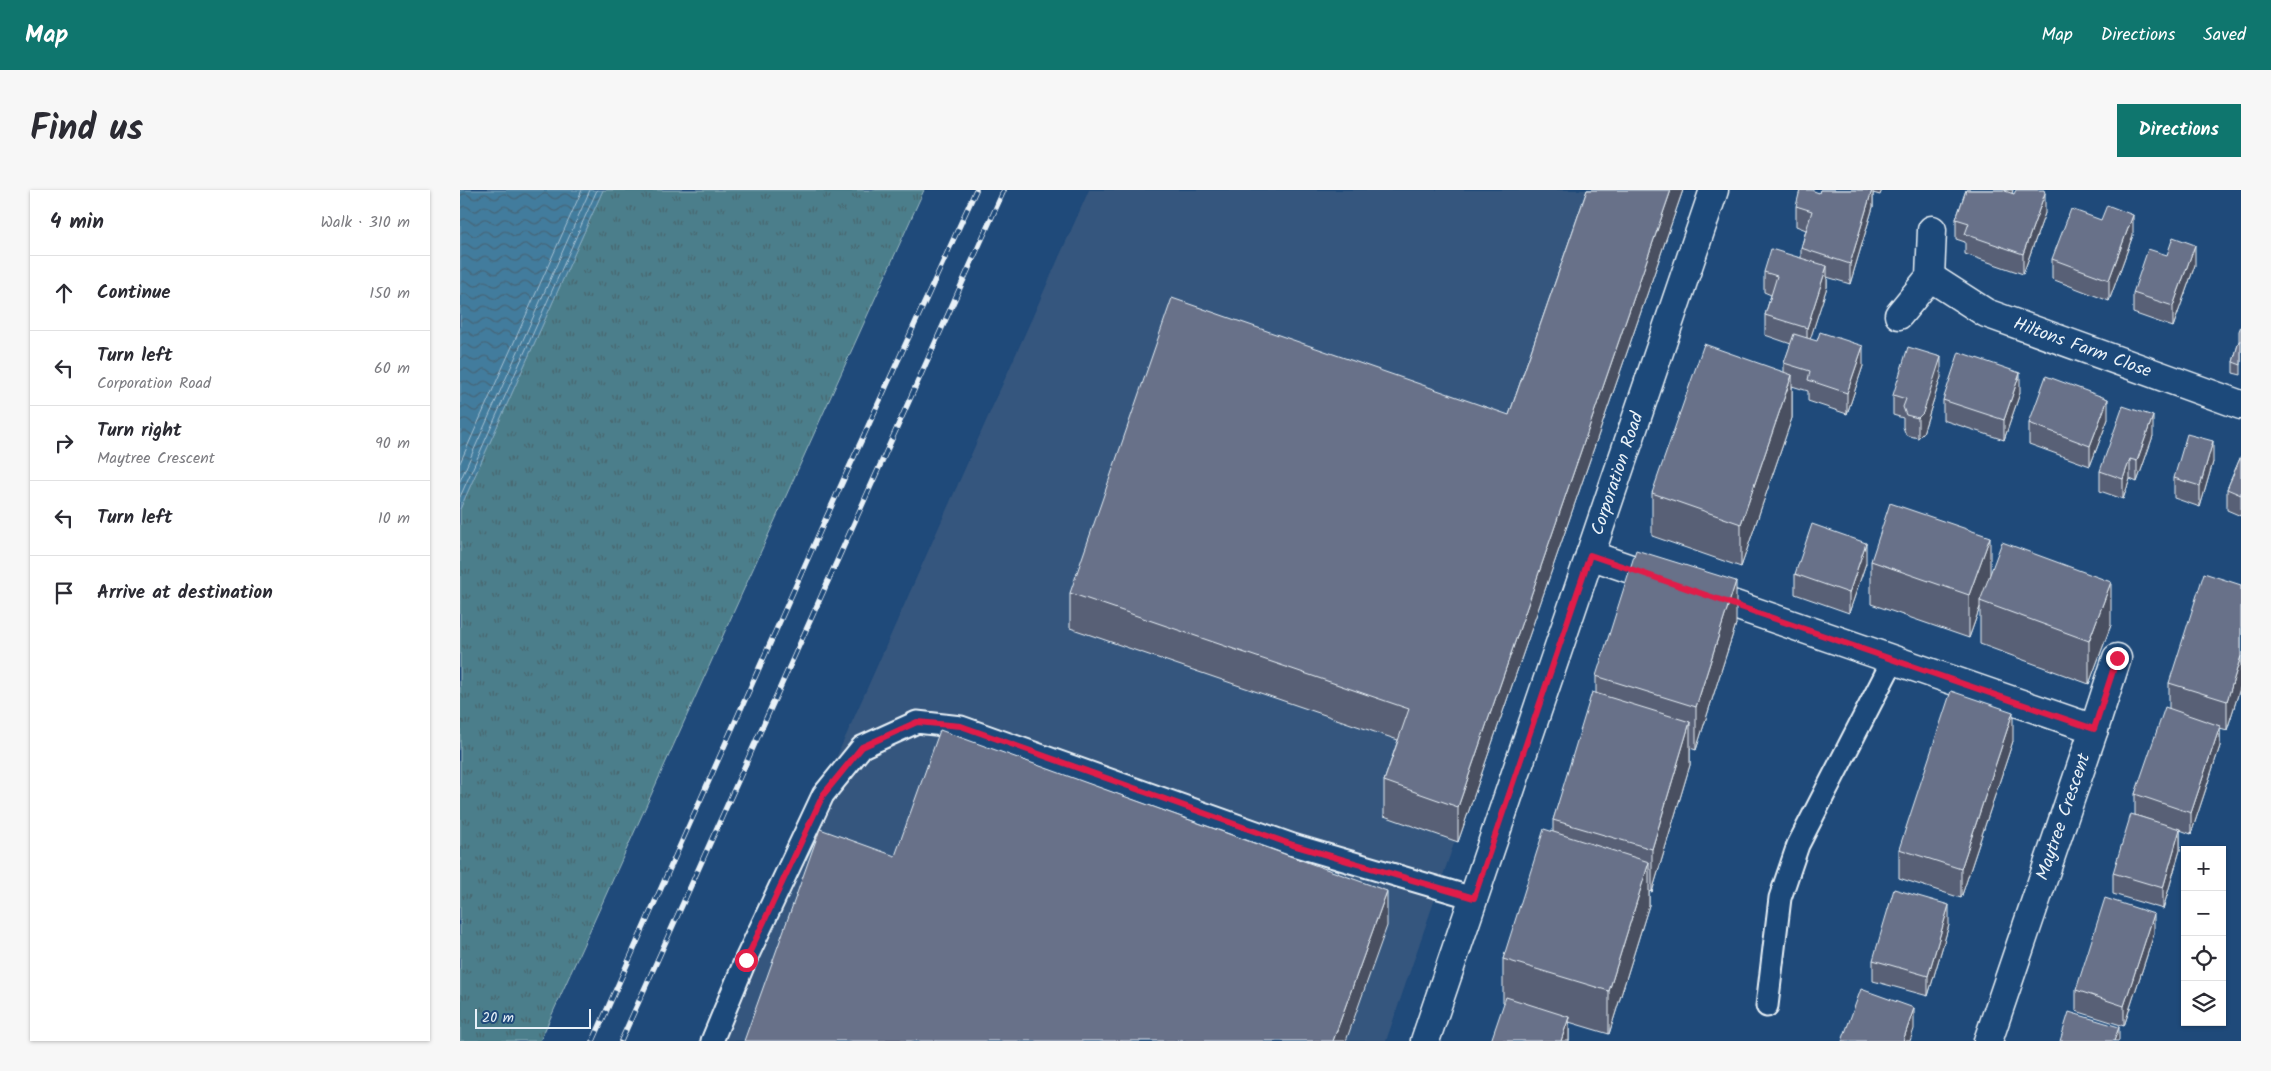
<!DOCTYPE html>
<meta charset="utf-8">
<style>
body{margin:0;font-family:Kalam,sans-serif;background:#f7f7f7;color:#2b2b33}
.controls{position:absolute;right:15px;bottom:15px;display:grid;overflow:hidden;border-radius:0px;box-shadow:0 1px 4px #0004}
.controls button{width:45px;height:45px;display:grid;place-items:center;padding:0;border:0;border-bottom:1px solid #e1e1e2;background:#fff;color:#2b2b33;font:25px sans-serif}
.scale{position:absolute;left:15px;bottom:12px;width:116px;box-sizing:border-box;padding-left:5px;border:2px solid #e8f1f8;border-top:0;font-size:14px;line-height:18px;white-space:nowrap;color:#e8f1f8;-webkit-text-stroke:4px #1f4a7a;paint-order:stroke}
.stop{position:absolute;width:15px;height:15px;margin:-11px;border:4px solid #e11d48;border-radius:50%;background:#fff}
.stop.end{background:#e11d48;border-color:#fff;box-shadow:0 1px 5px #0008}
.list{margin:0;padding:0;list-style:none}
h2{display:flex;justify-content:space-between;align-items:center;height:65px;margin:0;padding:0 20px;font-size:21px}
h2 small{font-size:16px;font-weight:400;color:#7c7c81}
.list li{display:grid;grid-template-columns:32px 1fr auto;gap:15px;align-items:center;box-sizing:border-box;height:75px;padding:0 20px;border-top:1px solid #e1e1e2}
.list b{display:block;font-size:19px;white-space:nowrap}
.list p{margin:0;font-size:16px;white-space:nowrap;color:#7c7c81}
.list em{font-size:16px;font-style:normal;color:#7c7c81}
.icon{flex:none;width:28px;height:28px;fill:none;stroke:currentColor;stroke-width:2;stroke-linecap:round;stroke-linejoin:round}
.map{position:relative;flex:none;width:1781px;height:851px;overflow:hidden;border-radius:0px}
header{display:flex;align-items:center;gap:30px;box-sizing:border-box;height:70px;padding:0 25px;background:#0f766e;color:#fff}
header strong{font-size:24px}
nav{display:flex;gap:28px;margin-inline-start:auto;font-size:18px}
.intro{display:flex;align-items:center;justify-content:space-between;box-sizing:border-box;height:120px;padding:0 30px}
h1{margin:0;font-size:35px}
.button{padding:12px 22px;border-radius:0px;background:#0f766e;color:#fff;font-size:18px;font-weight:700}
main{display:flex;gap:30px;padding:0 30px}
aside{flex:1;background:#fff;border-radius:0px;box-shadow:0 1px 4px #0004}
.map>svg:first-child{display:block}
.built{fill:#35567e}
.grass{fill:url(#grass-tufts);stroke:#9ab8c2}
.water{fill:url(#water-waves);stroke:#85abc1}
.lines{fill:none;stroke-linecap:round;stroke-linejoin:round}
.shore{stroke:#a6c2d4;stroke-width:1}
.lane-casing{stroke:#e8f1f8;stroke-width:25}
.street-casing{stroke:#e8f1f8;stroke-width:31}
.secondary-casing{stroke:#e8f1f8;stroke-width:31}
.lane{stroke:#1f4a7a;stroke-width:21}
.street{stroke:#1f4a7a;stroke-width:28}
.secondary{stroke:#1f4a7a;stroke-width:28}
.rail-casing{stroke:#e8f1f8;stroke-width:5.5}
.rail{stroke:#1f4a7a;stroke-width:4;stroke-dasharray:11;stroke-linecap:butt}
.wall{fill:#596176;stroke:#e8f1f8}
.shaded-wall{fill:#494f60;stroke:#e8f1f8}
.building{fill:#687189;stroke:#e8f1f8}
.route{stroke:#e11d48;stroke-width:6}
.labels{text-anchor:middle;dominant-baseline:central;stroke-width:5;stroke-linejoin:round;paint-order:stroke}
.street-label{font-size:18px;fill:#e8f1f8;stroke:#1f4a7a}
</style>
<header>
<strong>Map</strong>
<nav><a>Map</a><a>Directions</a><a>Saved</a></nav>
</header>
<div class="intro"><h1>Find us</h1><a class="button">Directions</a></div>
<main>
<aside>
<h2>4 min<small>Walk · 310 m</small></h2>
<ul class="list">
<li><svg class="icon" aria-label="ahead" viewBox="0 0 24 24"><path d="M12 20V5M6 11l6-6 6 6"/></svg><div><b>Continue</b></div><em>150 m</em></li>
<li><svg class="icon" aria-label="left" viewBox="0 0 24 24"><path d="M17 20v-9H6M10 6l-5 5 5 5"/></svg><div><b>Turn left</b><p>Corporation Road</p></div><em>60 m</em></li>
<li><svg class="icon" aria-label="right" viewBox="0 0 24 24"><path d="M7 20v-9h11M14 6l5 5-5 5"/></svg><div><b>Turn right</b><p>Maytree Crescent</p></div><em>90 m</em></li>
<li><svg class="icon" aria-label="left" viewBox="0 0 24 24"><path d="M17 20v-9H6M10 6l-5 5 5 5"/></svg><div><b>Turn left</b></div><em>10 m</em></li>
<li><svg class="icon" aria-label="arrive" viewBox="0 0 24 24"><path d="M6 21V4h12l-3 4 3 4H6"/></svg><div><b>Arrive at destination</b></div></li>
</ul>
</aside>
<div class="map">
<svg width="1781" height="851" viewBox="0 0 1781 851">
<defs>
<pattern id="grass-tufts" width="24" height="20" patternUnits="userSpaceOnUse" patternTransform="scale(1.25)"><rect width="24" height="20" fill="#4b7e8b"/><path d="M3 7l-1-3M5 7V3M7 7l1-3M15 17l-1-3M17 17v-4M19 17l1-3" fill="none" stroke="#49666e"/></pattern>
<pattern id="water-waves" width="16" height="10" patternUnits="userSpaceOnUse" patternTransform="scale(1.25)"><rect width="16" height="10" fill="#437c9d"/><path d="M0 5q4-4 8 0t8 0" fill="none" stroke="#446578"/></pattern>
</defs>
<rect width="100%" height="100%" fill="#1f4a7a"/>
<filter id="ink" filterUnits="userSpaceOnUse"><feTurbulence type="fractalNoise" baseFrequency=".02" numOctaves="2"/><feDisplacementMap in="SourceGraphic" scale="10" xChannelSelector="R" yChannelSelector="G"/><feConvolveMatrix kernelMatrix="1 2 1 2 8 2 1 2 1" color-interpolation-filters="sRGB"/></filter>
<g filter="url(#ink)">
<path class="built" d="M 629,0 L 1219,0 L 926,851 L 250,851 Z"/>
<path class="grass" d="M 143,0 L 464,0 L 80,851 L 0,851 L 0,319 Z"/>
<path class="water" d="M 0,0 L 143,0 L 0,319 Z"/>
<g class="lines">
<g class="shore">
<path d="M 0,273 L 122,0"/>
<path d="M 0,291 L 130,0"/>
<path d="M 0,307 L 137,0"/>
</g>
<g class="lane-casing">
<g id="lane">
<path d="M 1307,816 L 1320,708 L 1338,655 L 1433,470"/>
<path d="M 252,851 L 286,769 L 363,605 L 402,557 L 457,532 L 501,537 L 833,655 L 1013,708"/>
</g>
</g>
<g class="street-casing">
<g id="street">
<path id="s1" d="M 1470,87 L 1526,123 L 1781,215"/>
<path d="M 1439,125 L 1470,87 L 1472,40"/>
<path d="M 1130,365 L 1634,539 L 1528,851"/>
<path d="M 1634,539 L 1657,468"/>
</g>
</g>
<g class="secondary-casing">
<g id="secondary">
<path id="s2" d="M 965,851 L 1254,0"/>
</g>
</g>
<use href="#lane" class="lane"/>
<use href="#street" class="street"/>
<use href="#secondary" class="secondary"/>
<g class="rail-casing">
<g id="rail">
<path d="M 133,851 L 361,339 L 516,0"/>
<path d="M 161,851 L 544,0"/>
</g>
</g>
<use href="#rail" class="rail"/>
</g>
<g class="wall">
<path d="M 1127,0 L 1223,0 L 998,652 L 924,626 L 924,591 L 938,550 L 610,438 L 610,403 L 1049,225 Z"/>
<path d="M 1360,0 L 1422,0 L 1420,5 L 1413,3 L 1413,17 L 1390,94 L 1367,87 L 1367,97 L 1350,149 L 1403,176 L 1387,224 L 1348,211 L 1348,201 L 1332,196 L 1332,228 L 1281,377 L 1192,346 L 1192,303 L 1324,183 L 1324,173 L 1331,154 L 1305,145 L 1305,125 L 1311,105 L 1304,102 L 1304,82 L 1341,68 L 1341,58 L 1346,40 L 1336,36 L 1336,16 L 1359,3 Z"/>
<path d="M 1506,0 L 1553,0 L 1552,3 L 1585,23 L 1563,84 L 1505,64 L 1505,52 L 1496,49 L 1496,29 Z"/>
<path d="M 1641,30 L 1673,45 L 1649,111 L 1592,89 L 1592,69 Z"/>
<path d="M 1735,75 L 1713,137 L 1673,123 L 1673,103 Z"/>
<path d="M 1781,136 L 1781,185 L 1773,183 L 1773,172 L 1779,151 L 1779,141 Z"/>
<path d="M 1481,187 L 1463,243 L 1458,248 L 1446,245 L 1443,237 L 1443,228 L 1433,225 L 1433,205 Z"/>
<path d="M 1560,203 L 1544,250 L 1483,230 L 1483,210 Z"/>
<path d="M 1648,229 L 1630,276 L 1569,254 L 1569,233 Z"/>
<path d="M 1693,246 L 1677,292 L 1670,289 L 1663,309 L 1640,301 L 1640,281 Z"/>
<path d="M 1781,266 L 1781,326 L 1767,320 L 1767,299 Z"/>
<path d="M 1753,272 L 1740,317 L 1714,308 L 1714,288 Z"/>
<path d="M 1411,371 L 1530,386 L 1651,435 L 1629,494 L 1520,454 L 1520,417 L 1509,448 L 1411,414 Z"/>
<path d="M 1406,373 L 1389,423 L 1335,404 L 1335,384 Z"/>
<path d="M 1781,395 L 1781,495 L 1767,540 L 1760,538 L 1760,556 L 1731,644 L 1720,640 L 1720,660 L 1703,719 L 1653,704 L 1653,683 L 1701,634 L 1675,625 L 1675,604 L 1709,518 L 1709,493 Z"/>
<path d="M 1276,434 L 1236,560 L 1230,558 L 1230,575 L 1192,702 L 1189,701 L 1189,715 L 1149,844 L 1109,832 L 1109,851 L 1043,812 L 1043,769 L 1093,642 L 1093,630 L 1136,503 L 1136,486 Z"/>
<path d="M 1553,551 L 1501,708 L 1439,688 L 1439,659 Z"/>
<path d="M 1489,735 L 1468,806 L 1413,791 L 1413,770 Z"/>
<path d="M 1694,744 L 1664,836 L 1616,821 L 1616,800 Z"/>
</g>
<g class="shaded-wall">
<path d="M 1211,0 L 1223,0 L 998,652 L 998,617 Z"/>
<path d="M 1412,0 L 1413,0 L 1413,17 L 1390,94 L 1390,74 Z"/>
<path d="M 1546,0 L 1553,0 L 1545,21 Z"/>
<path d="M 1585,3 L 1585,23 L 1563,84 L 1563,64 Z"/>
<path d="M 1673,25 L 1673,45 L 1649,111 L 1649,90 Z"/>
<path d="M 1735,55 L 1735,75 L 1713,137 L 1713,116 Z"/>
<path d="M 1367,76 L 1367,97 L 1347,159 L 1347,138 Z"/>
<path d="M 1403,156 L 1403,176 L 1387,224 L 1387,203 Z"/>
<path d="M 1481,167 L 1481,187 L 1463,243 L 1458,248 L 1458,228 Z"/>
<path d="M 1560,183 L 1560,203 L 1544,250 L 1544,230 Z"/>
<path d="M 1332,185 L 1332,228 L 1281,377 L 1281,334 Z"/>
<path d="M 1648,209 L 1648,229 L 1630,276 L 1630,256 Z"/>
<path d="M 1693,226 L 1693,246 L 1677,292 L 1677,271 Z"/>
<path d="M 1753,251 L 1753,272 L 1740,317 L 1740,296 Z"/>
<path d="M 1670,269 L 1670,289 L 1663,309 L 1663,289 Z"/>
<path d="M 1530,347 L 1530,390 L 1520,411 L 1520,417 L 1509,448 L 1509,405 Z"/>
<path d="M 1406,353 L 1406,373 L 1389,423 L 1389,403 Z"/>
<path d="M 1276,391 L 1276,434 L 1236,560 L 1236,517 Z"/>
<path d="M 1651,392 L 1651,435 L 1629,494 L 1629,451 Z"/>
<path d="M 1781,466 L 1781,495 L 1767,540 L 1767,511 Z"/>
<path d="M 1553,522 L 1553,551 L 1501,708 L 1501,679 Z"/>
<path d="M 1230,532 L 1230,575 L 1192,702 L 1192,659 Z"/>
<path d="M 1760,536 L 1760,556 L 1731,644 L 1731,623 Z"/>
<path d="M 1720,639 L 1720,660 L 1703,719 L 1703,698 Z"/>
<path d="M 1189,672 L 1189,715 L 1149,844 L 1149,801 Z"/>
<path d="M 927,701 L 927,736 L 886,851 L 873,851 Z"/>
<path d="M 1489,715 L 1489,735 L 1468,806 L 1468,786 Z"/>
<path d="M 1694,724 L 1694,744 L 1664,836 L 1664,816 Z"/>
<path d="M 1454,818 L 1454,839 L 1450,851 L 1443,851 Z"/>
<path d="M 1109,827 L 1109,851 L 1101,851 Z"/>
<path d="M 1659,837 L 1659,851 L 1654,851 Z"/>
</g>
<g class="building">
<path d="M 1127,0 L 1211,0 L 998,617 L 924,591 L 949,519 L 610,403 L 712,108 L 1049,225 Z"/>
<path d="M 1340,0 L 1351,0 L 1359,3 L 1360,0 L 1412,0 L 1390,74 L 1341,58 L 1352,21 L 1336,16 Z"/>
<path d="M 1506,0 L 1546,0 L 1545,1 L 1554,4 L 1556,0 L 1584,0 L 1585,3 L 1563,64 L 1505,44 L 1509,33 L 1496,29 Z"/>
<path d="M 1647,15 L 1673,25 L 1649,90 L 1592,69 L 1611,19 L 1641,30 Z"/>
<path d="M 1713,47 L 1735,55 L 1713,116 L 1673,103 L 1688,59 L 1707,65 Z"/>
<path d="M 1311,59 L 1367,76 L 1347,138 L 1305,125 L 1317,86 L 1304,82 Z"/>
<path d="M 1360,142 L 1403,156 L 1387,203 L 1348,190 L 1350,181 L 1324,173 L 1334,144 L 1357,151 Z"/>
<path d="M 1779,151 L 1781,151 L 1781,175 L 1773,172 Z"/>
<path d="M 1244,154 L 1332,185 L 1281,334 L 1192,303 Z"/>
<path d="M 1448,157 L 1481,167 L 1463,223 L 1458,228 L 1446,225 L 1443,217 L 1446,209 L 1433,205 Z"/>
<path d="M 1499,162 L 1560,183 L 1544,230 L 1483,210 Z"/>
<path d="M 1586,186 L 1648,209 L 1630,256 L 1569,233 Z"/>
<path d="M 1663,216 L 1693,226 L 1677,271 L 1670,269 L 1663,289 L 1640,281 Z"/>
<path d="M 1727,244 L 1753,251 L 1740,296 L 1714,288 Z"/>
<path d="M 1781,266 L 1781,305 L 1767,299 Z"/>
<path d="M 1430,313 L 1530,347 L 1509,405 L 1411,371 Z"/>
<path d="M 1352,334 L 1406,353 L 1389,403 L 1335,384 Z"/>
<path d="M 1542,352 L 1651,392 L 1629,451 L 1520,411 Z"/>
<path d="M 1176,360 L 1276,391 L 1236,517 L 1136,486 Z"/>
<path d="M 1744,383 L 1781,395 L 1781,466 L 1767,511 L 1709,493 Z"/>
<path d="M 1491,501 L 1553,522 L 1501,679 L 1439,659 Z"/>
<path d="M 1132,502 L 1230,532 L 1192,659 L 1093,630 Z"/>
<path d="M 1705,517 L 1760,536 L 1731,623 L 1675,604 Z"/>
<path d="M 480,540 L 927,701 L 873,851 L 284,851 L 360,639 L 435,666 Z"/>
<path d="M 1671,624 L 1720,639 L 1703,698 L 1653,683 Z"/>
<path d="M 1084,639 L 1189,672 L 1149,801 L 1043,769 Z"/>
<path d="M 1434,699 L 1489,715 L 1468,786 L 1413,770 Z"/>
<path d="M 1645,708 L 1694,724 L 1664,816 L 1616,800 Z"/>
<path d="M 1401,799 L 1454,818 L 1443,851 L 1382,851 Z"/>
<path d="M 1046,807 L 1109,827 L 1101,851 L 1031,851 Z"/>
<path d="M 1609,822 L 1659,837 L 1654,851 L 1600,851 Z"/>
</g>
</g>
<g class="lines" filter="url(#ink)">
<path class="route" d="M 286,770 L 363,605 L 402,557 L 457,532 L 501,536 L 833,655 L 1014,708 L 1130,365 L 1634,539 L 1657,468"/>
</g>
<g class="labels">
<g class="street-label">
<text stroke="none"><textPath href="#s1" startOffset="169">Hiltons Farm Close</textPath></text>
<text stroke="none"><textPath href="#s2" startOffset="599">Corporation Road</textPath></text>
<text transform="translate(1604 627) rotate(-71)">Maytree Crescent</text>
</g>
</g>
</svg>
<div class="controls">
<button>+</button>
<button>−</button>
<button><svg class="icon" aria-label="locate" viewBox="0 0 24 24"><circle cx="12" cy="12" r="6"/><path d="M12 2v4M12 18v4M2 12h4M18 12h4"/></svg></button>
<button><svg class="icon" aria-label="layers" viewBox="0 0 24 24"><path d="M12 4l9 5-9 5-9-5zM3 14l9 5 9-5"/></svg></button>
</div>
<div class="scale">20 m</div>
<div class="stop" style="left:286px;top:770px"></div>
<div class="stop end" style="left:1657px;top:468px"></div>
</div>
</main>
